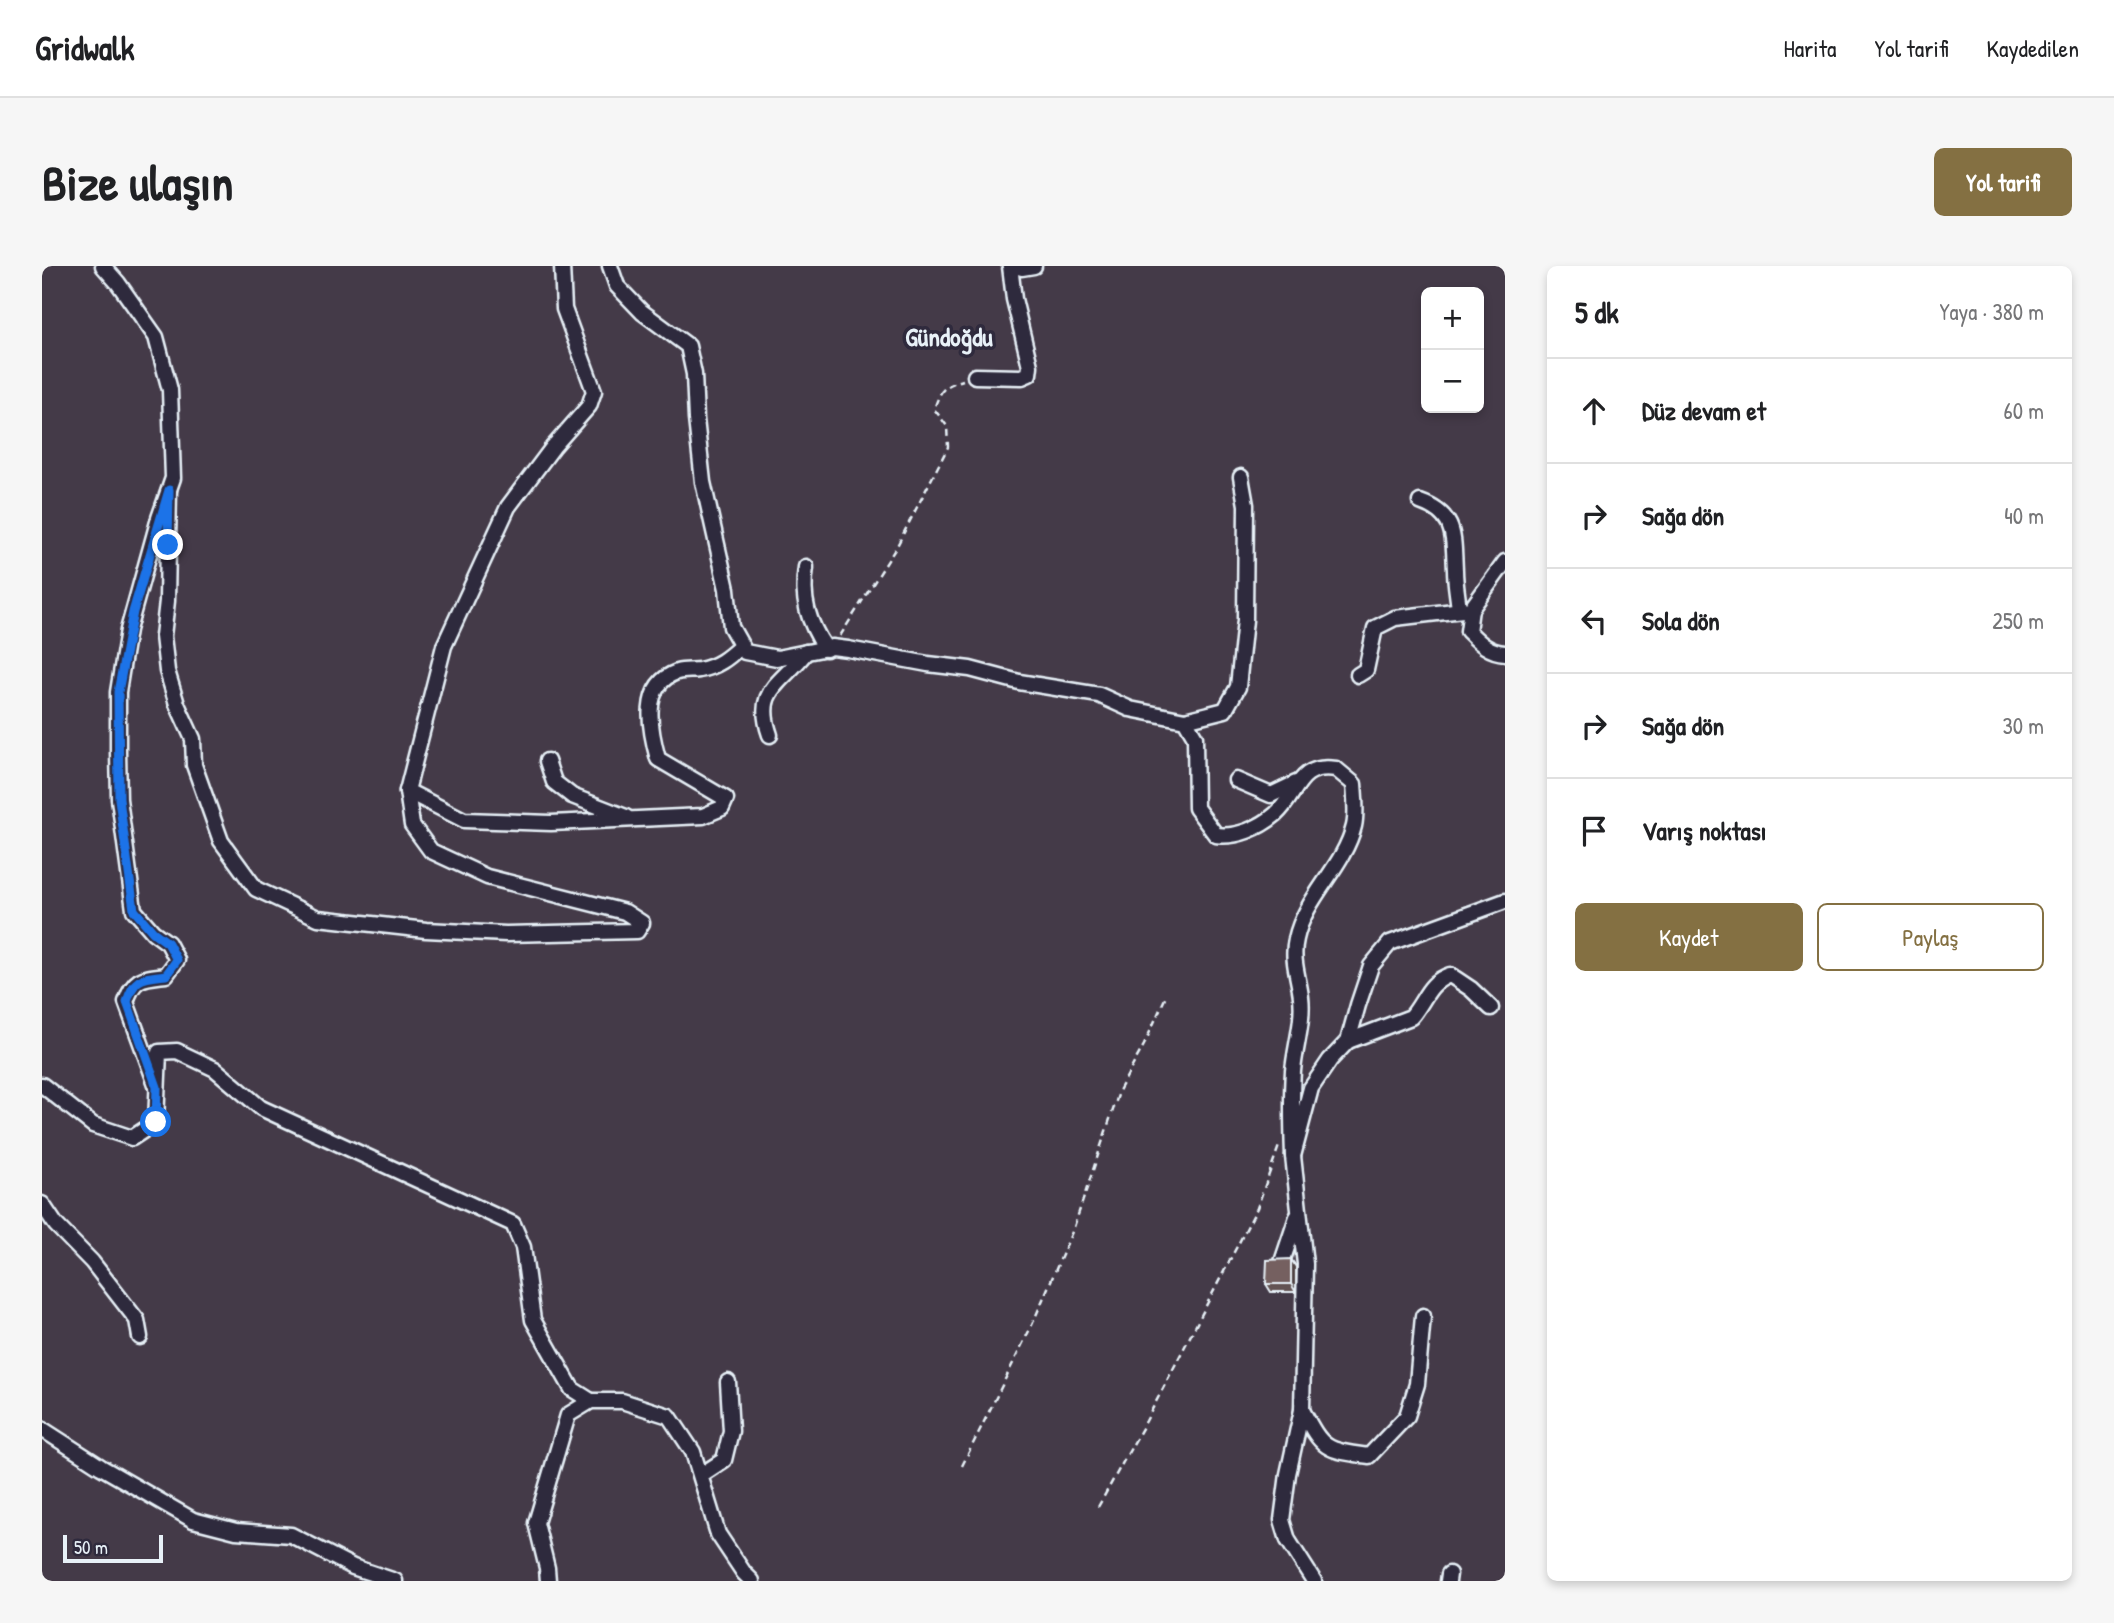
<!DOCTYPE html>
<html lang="tr">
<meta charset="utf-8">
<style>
body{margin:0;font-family:"Patrick Hand",sans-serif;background:#f6f6f6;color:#202124}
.controls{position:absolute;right:21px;top:21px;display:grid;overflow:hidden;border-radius:10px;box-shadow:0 4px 10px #0003}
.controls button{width:63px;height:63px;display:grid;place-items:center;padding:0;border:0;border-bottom:2px solid #e0e0e0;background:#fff;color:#202124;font:35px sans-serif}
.scale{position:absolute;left:21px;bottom:18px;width:100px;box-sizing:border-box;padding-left:7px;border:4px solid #e8f1f8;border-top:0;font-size:19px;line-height:24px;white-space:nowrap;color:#e8f1f8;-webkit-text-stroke:5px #2f2a3d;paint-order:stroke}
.stop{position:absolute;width:21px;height:21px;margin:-16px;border:5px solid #1a73e8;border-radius:50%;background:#fff}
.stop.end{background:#1a73e8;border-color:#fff;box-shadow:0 2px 7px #0008}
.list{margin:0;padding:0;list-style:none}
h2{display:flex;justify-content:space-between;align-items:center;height:91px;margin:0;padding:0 28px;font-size:30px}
h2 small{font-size:23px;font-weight:400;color:#757577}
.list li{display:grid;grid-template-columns:46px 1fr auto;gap:21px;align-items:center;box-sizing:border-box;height:105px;padding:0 28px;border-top:2px solid #e0e0e0}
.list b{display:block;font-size:26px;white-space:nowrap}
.list em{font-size:23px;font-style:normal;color:#757577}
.actions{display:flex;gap:14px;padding:21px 28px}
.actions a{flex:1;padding:16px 0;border:2px solid #847042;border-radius:10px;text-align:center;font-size:24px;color:#847042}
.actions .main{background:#847042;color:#fff}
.icon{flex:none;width:38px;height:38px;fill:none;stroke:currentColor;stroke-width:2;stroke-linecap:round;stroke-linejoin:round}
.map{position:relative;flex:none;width:1463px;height:1315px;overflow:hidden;border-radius:10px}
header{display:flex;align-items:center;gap:42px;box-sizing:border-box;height:98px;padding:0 35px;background:#fff;border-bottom:2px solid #e0e0e0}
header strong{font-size:33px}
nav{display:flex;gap:38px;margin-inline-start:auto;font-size:24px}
.intro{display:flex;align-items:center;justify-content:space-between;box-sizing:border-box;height:168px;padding:0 42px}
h1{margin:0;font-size:49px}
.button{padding:18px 32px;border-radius:10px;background:#847042;color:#fff;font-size:24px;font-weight:700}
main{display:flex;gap:42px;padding:0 42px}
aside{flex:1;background:#fff;border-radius:10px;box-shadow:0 4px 10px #0003}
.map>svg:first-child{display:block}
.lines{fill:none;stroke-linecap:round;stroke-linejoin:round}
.minor-casing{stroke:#e8f1f8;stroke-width:19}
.path{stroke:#e8f1f8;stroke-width:2.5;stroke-dasharray:7 5;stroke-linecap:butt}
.minor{stroke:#2f2a3d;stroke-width:14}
.wall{fill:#645353;stroke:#e8f1f8;stroke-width:2}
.shaded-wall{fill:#514444;stroke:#e8f1f8;stroke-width:2}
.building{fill:#746161;stroke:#e8f1f8;stroke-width:2}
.route{stroke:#1a73e8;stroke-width:9}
.labels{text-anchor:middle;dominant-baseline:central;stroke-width:7;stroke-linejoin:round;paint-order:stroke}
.quarter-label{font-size:26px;font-weight:bold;fill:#e8f1f8;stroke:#2f2a3d}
</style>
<header>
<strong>Gridwalk</strong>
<nav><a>Harita</a><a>Yol tarifi</a><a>Kaydedilen</a></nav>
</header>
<div class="intro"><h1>Bize ulaşın</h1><a class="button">Yol tarifi</a></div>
<main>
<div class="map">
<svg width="1463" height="1315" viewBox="0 0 1463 1315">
<rect width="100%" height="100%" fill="#443a48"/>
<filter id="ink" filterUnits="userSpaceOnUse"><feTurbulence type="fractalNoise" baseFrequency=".0143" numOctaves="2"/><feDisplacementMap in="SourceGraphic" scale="14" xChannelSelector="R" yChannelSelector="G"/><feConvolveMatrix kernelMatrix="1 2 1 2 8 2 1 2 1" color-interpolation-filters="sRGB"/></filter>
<g filter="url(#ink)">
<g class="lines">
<g class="minor-casing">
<g id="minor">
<path d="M 61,0 L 76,17 L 114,71 L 128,124 L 131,212 L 117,252 L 86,364 L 76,426 L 76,485 L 77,533 L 92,644 L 111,666 L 126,677 L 135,694 L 124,709 C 100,712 92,711 84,736 L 115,821"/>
<path d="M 568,0 L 575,20 L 600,46 L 646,80 L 652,108 L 654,153 L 661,216 L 685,323 L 689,361 L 703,386 L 735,392 L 790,381 L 806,383 L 886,398 L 928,403 L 977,416 L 1057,429 L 1088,443 L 1143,454 L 1153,471 L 1154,542 L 1174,569 C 1194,572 1218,562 1234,548 C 1256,528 1255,497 1294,503 L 1312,518 C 1313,532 1315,547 1312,560 C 1302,601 1263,631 1254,673 C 1249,694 1257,712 1259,731 C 1262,755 1253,781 1251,805 C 1249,834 1250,862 1251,890"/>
<path d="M 972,0 L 980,2 L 992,0"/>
<path d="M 933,110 L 980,111 L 987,108 L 988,100 L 972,33 L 968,0"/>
<path d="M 127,224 L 125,335 L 121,370 L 125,405 L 135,438 L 151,473 L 152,499 L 179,575 L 214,623 L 276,652 L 384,664 L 464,668 L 595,665 L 600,657 L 583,646 L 445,611 L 389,585 L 370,559 L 365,525 L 402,380 L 466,241 L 511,181 L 547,140 L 552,125 L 522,43 L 520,0"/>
<path d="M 1378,236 C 1415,249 1411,271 1413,304 C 1413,318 1416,331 1417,344"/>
<path d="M 1463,296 L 1429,343 L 1426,365 C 1437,376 1446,386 1463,387"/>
<path d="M 764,301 C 759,333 766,356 784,383"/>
<path d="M 1316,409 L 1324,404 L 1333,362 L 1353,352 L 1429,343"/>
<path d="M 1143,454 L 1183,444 L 1196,421 L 1203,354 L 1204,239 L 1199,211"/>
<path d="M 728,469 C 712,423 739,419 764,386"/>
<path d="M 505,495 L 512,516 L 530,530 L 584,551"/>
<path d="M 1194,514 L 1229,529 L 1254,517"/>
<path d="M 365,525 L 422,554 L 509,557 L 661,550 L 680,542 L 684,533 L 616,493 C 608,464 598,419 635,406 C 642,404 650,405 657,404 C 675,401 686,392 699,380"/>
<path d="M 1306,775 L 1369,751 C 1383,735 1386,716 1408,709 L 1429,723 L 1449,742"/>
<path d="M 0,819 L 51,859 L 90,872 L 114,856 L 117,786 L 135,785 L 173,803 L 219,842 L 471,958 L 481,981 L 491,1054 L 530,1123 L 549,1135"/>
<path d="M 0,938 L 14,959 L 50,996 L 95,1054 L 98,1071"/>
<path d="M 1240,996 L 1255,951"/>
<path d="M 1260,1144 C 1281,1184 1283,1184 1327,1190 L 1365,1150 L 1375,1118 L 1381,1050"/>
<path d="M 0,1163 L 59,1201 L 151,1254 L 194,1265 L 249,1269 L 311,1301 L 353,1315"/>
<path d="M 659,1209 L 682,1194 L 689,1165 L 686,1116"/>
<path d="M 506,1315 L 505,1302 L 494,1257 L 526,1149 L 549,1135 L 580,1135 L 627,1150 L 651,1186 L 676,1268 L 702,1307 L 710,1315"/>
<path d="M 1272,1315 L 1246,1274 L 1240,1254 L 1246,1208 L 1260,1144 L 1263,998 L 1251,890 L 1269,822 L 1288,794 L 1306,775 L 1316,739 L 1329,700 L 1348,677 L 1463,635"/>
<path d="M 1406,1315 L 1407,1308"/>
</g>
</g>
<g class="path">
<path d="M 798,370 L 855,280 L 906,181 L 905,160 L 892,143 C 899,123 901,120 921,114"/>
<path d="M 920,1200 L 990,1059 L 1032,961 L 1078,823 L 1102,779 L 1125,728"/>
<path d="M 1056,1241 L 1104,1155 L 1215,942 L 1237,880"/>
</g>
<use href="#minor" class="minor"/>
</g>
<path class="wall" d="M 1249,993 L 1254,1001 L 1254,1026 L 1229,1026 L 1224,1018 Z"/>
<path class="shaded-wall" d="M 1249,993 L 1254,1001 L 1254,1026 L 1249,1018 Z"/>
<path class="building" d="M 1249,993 L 1249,1018 L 1224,1018 L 1225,994 Z"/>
</g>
<g class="lines" filter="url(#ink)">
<path class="route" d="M 114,856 L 115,821 L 85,736 C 92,711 100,712 124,709 L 135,694 L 126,677 L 111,666 L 92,644 L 77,533 L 76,426 L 80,405 L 91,346 L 127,224 L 126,279"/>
</g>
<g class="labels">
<g class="quarter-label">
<text x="907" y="70">Gündoğdu</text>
</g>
</g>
</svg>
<div class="controls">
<button>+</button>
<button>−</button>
</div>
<div class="scale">50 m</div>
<div class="stop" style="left:114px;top:856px"></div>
<div class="stop end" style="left:126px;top:279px"></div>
</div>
<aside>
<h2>5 dk<small>Yaya · 380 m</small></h2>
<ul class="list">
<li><svg class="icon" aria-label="ahead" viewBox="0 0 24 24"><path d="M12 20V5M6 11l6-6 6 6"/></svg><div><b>Düz devam et</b></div><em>60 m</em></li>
<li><svg class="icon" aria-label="right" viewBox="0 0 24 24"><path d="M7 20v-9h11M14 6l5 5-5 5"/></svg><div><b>Sağa dön</b></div><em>40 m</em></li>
<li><svg class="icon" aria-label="left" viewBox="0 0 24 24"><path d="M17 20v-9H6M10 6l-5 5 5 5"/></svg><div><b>Sola dön</b></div><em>250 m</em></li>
<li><svg class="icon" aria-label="right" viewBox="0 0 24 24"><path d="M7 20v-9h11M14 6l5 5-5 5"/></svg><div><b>Sağa dön</b></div><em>30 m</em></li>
<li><svg class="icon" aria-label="arrive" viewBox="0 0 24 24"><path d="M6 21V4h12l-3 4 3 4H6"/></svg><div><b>Varış noktası</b></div></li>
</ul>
<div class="actions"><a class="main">Kaydet</a><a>Paylaş</a></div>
</aside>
</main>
